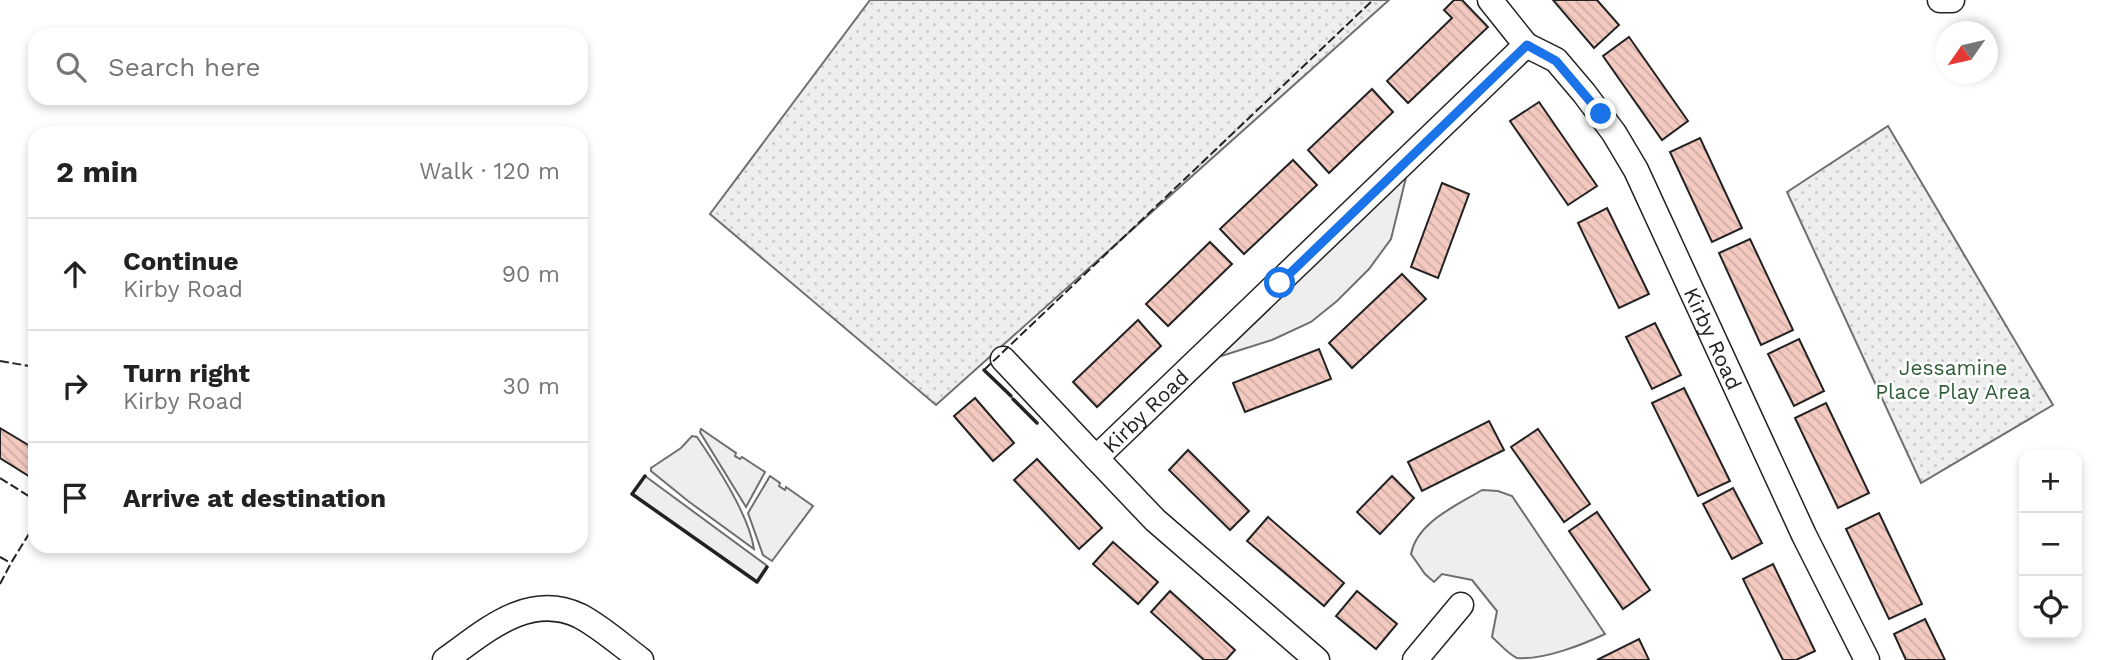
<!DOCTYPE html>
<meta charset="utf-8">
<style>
body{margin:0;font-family:"Work Sans",sans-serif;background:#f2f2f2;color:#222}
.controls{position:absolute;right:21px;bottom:21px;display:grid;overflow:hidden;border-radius:14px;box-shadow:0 4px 10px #0003}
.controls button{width:63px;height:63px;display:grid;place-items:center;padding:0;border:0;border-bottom:2px solid #e0e0e0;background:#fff;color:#222;font:35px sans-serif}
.compass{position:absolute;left:1935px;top:21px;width:63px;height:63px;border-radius:50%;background:#fff;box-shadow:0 4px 10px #0003;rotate:236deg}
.stop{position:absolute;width:21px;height:21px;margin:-16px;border:5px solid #1a73e8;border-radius:50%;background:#fff}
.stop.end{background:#1a73e8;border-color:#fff;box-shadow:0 2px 7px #0008}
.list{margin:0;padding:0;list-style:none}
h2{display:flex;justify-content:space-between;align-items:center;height:91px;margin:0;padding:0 28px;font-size:30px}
h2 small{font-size:23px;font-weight:400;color:#767676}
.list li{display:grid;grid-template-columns:46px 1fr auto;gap:21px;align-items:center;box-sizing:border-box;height:112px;padding:0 28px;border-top:2px solid #e0e0e0}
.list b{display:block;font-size:26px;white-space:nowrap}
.list p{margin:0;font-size:23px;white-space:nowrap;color:#767676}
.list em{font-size:23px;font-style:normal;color:#767676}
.icon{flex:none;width:38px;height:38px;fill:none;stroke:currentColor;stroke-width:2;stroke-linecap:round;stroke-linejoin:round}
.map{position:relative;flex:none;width:2103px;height:660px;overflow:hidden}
.search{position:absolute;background:#fff;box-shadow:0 4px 10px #0003;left:28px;top:28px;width:560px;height:77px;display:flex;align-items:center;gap:18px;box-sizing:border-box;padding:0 24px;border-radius:21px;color:#767676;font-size:26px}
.panel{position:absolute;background:#fff;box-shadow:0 4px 10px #0003;left:28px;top:126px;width:560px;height:427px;border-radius:21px}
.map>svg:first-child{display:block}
.grass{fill:#eee;stroke:#6f6f6f;stroke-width:2}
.park{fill:url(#park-dots);stroke:#6f6f6f;stroke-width:2}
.building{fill:url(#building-back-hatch);stroke:#222;stroke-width:2}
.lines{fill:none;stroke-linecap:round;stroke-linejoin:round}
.street-casing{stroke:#222;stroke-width:27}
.street{stroke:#fff;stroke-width:24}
.fence{stroke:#222;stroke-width:2;stroke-dasharray:9 3.5;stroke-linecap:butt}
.wall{stroke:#222;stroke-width:3.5}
.route{stroke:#1a73e8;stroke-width:9}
.labels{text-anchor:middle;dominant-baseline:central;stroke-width:5;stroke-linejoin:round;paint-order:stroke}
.street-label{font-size:21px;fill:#222;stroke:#fff}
.park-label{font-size:21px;fill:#2f5e38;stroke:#fff}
</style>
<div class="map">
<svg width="2103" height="660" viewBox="0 0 2103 660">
<defs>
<pattern id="park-dots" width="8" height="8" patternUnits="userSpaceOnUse" patternTransform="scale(1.75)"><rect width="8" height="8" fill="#eee"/><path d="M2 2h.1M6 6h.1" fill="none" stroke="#ccc" stroke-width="1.8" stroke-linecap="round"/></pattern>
<pattern id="building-back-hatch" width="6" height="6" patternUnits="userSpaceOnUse" patternTransform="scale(1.75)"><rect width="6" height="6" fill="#f3c9c0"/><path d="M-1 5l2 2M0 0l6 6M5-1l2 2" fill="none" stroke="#d0aca5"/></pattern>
</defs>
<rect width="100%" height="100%" fill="#fff"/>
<g class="grass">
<path d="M 1411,157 L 1391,239 L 1369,269 L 1337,301 L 1311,322 L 1272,340 L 1196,364 Z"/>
<path d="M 701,429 L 736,453 L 735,456 L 740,459 L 742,457 L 765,472 L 746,507 L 700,432 Z"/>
<path d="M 692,436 L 697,437 C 717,466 749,515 754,549 L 688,501 L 651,471 L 651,468 L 681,448 Z"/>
<path d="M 645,476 L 766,565 L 767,567 L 757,582 L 632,494 Z"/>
<path d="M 770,476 L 780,483 L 779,486 L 785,490 L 786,487 L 813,506 L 772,561 L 763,555 L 748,513 Z"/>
<path d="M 1482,490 L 1498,491 L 1512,496 L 1605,634 C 1582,645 1544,660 1517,658 C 1508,654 1500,644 1492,637 L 1497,611 L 1472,580 L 1442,574 L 1434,582 L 1425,574 L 1411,554 C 1417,522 1456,506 1482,490 Z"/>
</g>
<g class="park">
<path d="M 870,0 L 1389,0 L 936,405 L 710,214 Z"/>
<path d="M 1888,126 L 2053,405 L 1921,483 L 1787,192 Z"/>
</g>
<g class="building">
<path d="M 1454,0 L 1462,0 L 1488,27 L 1408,103 L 1387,81 L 1452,18 L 1444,10 Z"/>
<path d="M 1553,0 L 1597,0 L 1619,25 L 1594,48 Z"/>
<path d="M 1629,37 L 1688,121 L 1662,140 L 1603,56 Z"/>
<path d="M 1372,89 L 1393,112 L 1329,173 L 1308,150 Z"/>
<path d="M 1539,102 L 1597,186 L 1568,205 L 1510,121 Z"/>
<path d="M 1700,138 L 1742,228 L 1712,242 L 1670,152 Z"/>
<path d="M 1293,160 L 1317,185 L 1244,254 L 1220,229 Z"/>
<path d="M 1442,183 L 1469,194 L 1438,278 L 1411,267 Z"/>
<path d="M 1607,208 L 1649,294 L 1619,308 L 1578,223 Z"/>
<path d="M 1750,239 L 1793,330 L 1761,345 L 1719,253 Z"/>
<path d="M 1210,242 L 1232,264 L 1168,326 L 1146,304 Z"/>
<path d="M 1402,274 L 1426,299 L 1352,368 L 1329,343 Z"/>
<path d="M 1138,320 L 1161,346 L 1097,407 L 1073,382 Z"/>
<path d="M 1655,323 L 1681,375 L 1652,389 L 1626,337 Z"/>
<path d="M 1799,339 L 1824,391 L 1794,406 L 1768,354 Z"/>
<path d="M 1319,349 L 1331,379 L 1245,412 L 1233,383 Z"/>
<path d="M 1684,388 L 1730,481 L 1698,496 L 1652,403 Z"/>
<path d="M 975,398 L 1014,443 L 993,461 L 954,416 Z"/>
<path d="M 1826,403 L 1869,493 L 1838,508 L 1795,418 Z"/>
<path d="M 1489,421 L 1504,450 L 1422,491 L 1408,462 Z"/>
<path d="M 0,428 L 35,449 L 35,480 L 0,458 Z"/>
<path d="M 1538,429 L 1590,504 L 1564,522 L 1511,447 Z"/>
<path d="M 1188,450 L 1249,511 L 1230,530 L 1169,470 Z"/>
<path d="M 1037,459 L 1102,528 L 1079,549 L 1014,480 Z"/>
<path d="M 1392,476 L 1414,498 L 1380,534 L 1357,512 Z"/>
<path d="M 1733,488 L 1762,543 L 1732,559 L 1703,504 Z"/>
<path d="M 1597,512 L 1650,590 L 1623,609 L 1569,531 Z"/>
<path d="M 1879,513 L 1922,604 L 1889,619 L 1846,529 Z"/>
<path d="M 1268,517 L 1344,583 L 1324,606 L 1247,541 Z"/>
<path d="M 1113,542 L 1158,582 L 1138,604 L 1093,564 Z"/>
<path d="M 1773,564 L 1815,651 L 1796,660 L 1783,660 L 1743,579 Z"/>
<path d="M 1170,591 L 1235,650 L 1226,660 L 1204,660 L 1151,612 Z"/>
<path d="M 1357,591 L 1397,624 L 1376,649 L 1336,616 Z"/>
<path d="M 1925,619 L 1945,660 L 1906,660 L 1894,634 Z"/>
<path d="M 1639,639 L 1649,660 L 1597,660 Z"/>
</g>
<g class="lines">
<g class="street-casing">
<g id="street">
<path d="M 1490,0 L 1526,45"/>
<path d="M 1940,0 L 1952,0"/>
<path d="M 1003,359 L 1096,458"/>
<path d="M 445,660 C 485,632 528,591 580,616 C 601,627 621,645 641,660"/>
<path id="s1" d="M 1317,660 L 1155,520 L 1096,458 L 1526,45 L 1556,60 L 1584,93 L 1614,133 L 1636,170 L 1804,535 L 1867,660"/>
<path d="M 1415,660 L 1461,605"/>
</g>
</g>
<use href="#street" class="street"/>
<g class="fence">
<path d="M 0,361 L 35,367"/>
<path d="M 984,370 L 1373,0"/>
<path d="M 0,478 L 35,500"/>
<path d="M 0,557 L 11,563"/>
<path d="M 0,584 L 11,563 L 35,524"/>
</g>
<g class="wall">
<path d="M 984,370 L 1011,396"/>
<path d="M 1013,399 L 1037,423"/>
<path d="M 645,476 L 632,494 L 757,582 L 767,567"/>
</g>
</g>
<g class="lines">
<path class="route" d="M 1280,283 L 1527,45 L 1556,61 L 1601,114"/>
</g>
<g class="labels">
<g class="street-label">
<text stroke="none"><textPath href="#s1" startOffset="1251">Kirby Road</textPath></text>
<text stroke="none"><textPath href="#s1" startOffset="368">Kirby Road</textPath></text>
</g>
<g class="park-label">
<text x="1953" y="367">Jessamine<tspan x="1953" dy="24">Place Play Area</tspan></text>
</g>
</g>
</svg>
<div class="controls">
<button>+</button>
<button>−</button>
<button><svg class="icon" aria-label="locate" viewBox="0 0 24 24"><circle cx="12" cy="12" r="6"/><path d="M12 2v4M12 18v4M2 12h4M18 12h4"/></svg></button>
</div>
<svg class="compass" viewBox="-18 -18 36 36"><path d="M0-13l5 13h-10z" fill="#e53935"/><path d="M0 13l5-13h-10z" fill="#767676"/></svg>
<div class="stop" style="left:1280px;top:283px"></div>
<div class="stop end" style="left:1601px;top:114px"></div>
<div class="search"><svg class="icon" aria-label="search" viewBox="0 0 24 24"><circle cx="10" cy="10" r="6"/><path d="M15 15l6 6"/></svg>Search here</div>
<section class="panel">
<h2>2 min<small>Walk · 120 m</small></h2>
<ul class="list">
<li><svg class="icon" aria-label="ahead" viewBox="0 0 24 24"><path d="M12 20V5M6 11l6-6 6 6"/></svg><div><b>Continue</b><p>Kirby Road</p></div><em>90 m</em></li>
<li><svg class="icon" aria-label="right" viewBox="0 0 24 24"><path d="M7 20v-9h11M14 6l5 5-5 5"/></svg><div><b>Turn right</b><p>Kirby Road</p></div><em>30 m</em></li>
<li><svg class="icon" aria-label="arrive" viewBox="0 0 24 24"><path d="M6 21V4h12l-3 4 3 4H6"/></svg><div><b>Arrive at destination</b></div></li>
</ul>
</section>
</div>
